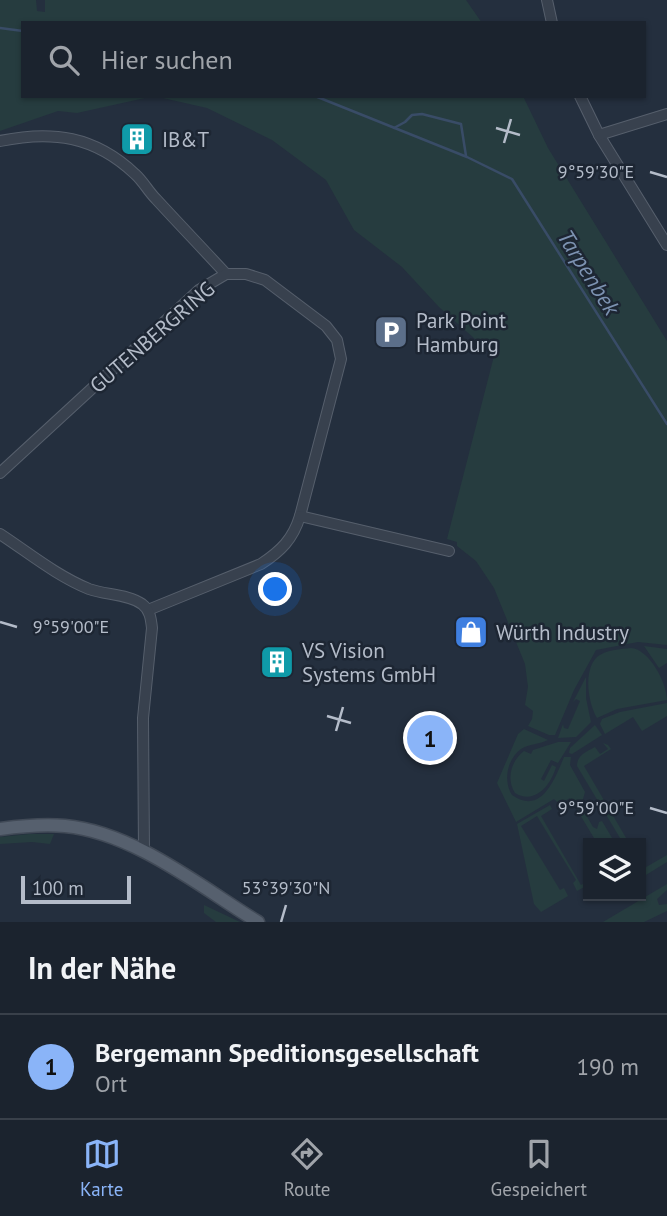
<!DOCTYPE html>
<html lang="de">
<meta charset="utf-8">
<style>
body{margin:0;font-family:"PT Sans",sans-serif;background:#242b36;color:#f1f3f6}
.controls{position:absolute;right:21px;bottom:21px;display:grid;overflow:hidden;border-radius:0px;box-shadow:0 2px 5px #0004}
.controls button{width:63px;height:63px;display:grid;place-items:center;padding:0;border:0;border-bottom:2px solid #39404a;background:#1b232e;color:#f1f3f6;font:35px sans-serif}
.scale{position:absolute;left:21px;bottom:18px;width:110px;box-sizing:border-box;padding-left:7px;border:4px solid #b4bcc9;border-top:0;font-size:19px;line-height:24px;white-space:nowrap;color:#b4bcc9;-webkit-text-stroke:5px #1d2633;paint-order:stroke}
.you{position:absolute;left:276px;top:590px;width:24px;height:24px;margin:-18px;border:5px solid #fff;border-radius:50%;background:#1a73e8;box-shadow:0 0 0 10px #1a73e833}
.badge{display:grid;place-items:center;width:46px;height:46px;border-radius:50%;background:#8ab4f8;color:#111;font-size:23px;font-weight:700}
.pin{position:absolute;translate:-50% -50%;border:4px solid #fff;box-shadow:0 2px 7px #0006}
.list{margin:0;padding:0;list-style:none}
h2{display:flex;justify-content:space-between;align-items:center;height:91px;margin:0;padding:0 28px;font-size:30px}
h2 small{font-size:23px;font-weight:400;color:#a0a4aa}
.list li{display:grid;grid-template-columns:46px 1fr auto;gap:21px;align-items:center;box-sizing:border-box;height:105px;padding:0 28px;border-top:2px solid #39404a}
.list b{display:block;font-size:26px;white-space:nowrap}
.list p{margin:0;font-size:23px;white-space:nowrap;color:#a0a4aa}
.list em{font-size:23px;font-style:normal;color:#a0a4aa}
.icon{flex:none;width:38px;height:38px;fill:none;stroke:currentColor;stroke-width:2;stroke-linecap:round;stroke-linejoin:round}
.map{position:relative;flex:none;width:667px;height:922px;overflow:hidden}
.search{position:absolute;background:#1b232e;box-shadow:0 2px 5px #0004;left:21px;right:21px;top:21px;height:77px;display:flex;align-items:center;gap:18px;box-sizing:border-box;padding:0 24px;border-radius:0px;color:#a0a4aa;font-size:26px}
.sheet{height:196px;background:#1b232e}
nav{display:flex;justify-content:space-around;align-items:center;box-sizing:border-box;height:98px;border-top:2px solid #39404a;background:#1b232e;font-size:19px;color:#a0a4aa}
nav a{display:grid;justify-items:center;gap:4px}
nav .on{color:#8ab4f8}
.map>svg:first-child{display:block}
.green{fill:#263c3f}
.lines{fill:none;stroke-linecap:round;stroke-linejoin:round}
.stream{stroke:#394c67;stroke-width:2.5}
.minor-casing{stroke:#565f6c;stroke-width:12}
.major-casing{stroke:#414a57;stroke-width:15}
.minor{stroke:#38414e;stroke-width:10}
.major{stroke:#56606e;stroke-width:12}
.ticks{fill:none;stroke:#b4bcc9;stroke-width:2.5}
.labels{text-anchor:middle;dominant-baseline:central;stroke-width:5;stroke-linejoin:round;paint-order:stroke}
.poi-label{font-size:21px;fill:#b4bcc9;stroke:#1d2633;text-anchor:start}
.street-label{font-size:21px;fill:#b4bcc9;stroke:#1d2633}
.water-label{font-size:23px;font-style:italic;fill:#7c92b1;stroke:#1d2633}
.ticks-label{font-size:18px;text-anchor:middle;fill:#b4bcc9;stroke:#1d2633;stroke-width:5;stroke-linejoin:round;paint-order:stroke}
</style>
<div class="map">
<svg width="667" height="922" viewBox="0 0 667 922">
<rect width="100%" height="100%" fill="#242f3e"/>
<g class="green">
<path d="M 0,0 L 36,0 L 37,11 L 45,12 L 45,0 L 466,0 L 482,23 L 23,23 L 23,96 L 523,96 L 548,148 L 667,341 L 667,645 L 638,642 L 596,650 L 574,690 L 555,735 L 549,735 L 528,726 L 532,719 L 533,711 L 525,705 L 528,687 L 525,664 L 494,588 L 476,561 L 457,546 L 457,542 L 447,539 L 494,356 L 439,307 L 402,267 L 354,230 L 326,180 L 272,140 L 207,108 L 154,96 L 77,113 L 58,111 L 0,131 Z"/>
<path d="M 644,646 L 667,649 L 667,663 L 659,668 Z"/>
<path d="M 631,648 C 649,649 667,683 667,700 L 617,709 L 597,718 C 588,703 583,670 597,657 C 605,650 621,649 631,648 Z"/>
<path d="M 586,677 L 586,698 L 591,722 L 576,737 L 558,738 L 563,724 L 564,728 L 568,729 L 580,701 L 576,699 L 573,702 Z"/>
<path d="M 667,703 L 667,716 L 642,731 L 633,717 L 605,734 L 600,724 L 602,719 L 620,712 Z"/>
<path d="M 595,725 L 602,735 L 572,754 L 569,753 L 570,748 Z"/>
<path d="M 524,729 L 548,740 C 540,744 529,744 521,749 C 507,759 503,781 512,795 C 542,816 555,778 564,757 L 571,757 L 570,765 L 585,792 L 581,806 L 593,827 L 597,829 L 599,822 L 602,821 L 615,843 L 597,843 L 570,798 L 559,804 L 554,799 L 516,822 L 497,783 L 518,734 Z"/>
<path d="M 558,742 L 571,742 L 558,763 L 551,760 L 541,779 L 544,781 L 552,765 L 556,767 C 551,785 535,805 515,793 C 506,779 511,761 524,751 L 531,754 L 533,750 Z"/>
<path d="M 603,743 L 608,745 L 611,749 L 584,766 L 629,843 L 623,843 L 577,766 C 577,755 586,752 595,747 L 600,754 L 608,749 Z"/>
<path d="M 550,805 L 552,809 L 541,816 L 581,885 L 588,881 L 588,885 L 577,891 L 573,883 L 576,880 L 537,816 L 521,826 L 560,890 L 564,888 L 568,896 L 541,912 L 534,904 L 517,824 Z"/>
<path d="M 30,834 L 54,834 L 50,844 L 32,842 L 0,844 L 0,837 Z"/>
<path d="M 667,855 L 667,862 L 641,878 L 641,870 Z"/>
<path d="M 667,884 L 667,890 L 657,899 L 659,905 L 667,904 L 667,911 L 644,922 L 603,922 Z"/>
<path d="M 204,905 L 240,922 L 216,922 L 204,913 Z"/>
</g>
<g class="lines">
<g class="stream">
<path d="M 0,28 L 23,31"/>
<path d="M 315,96 L 467,157 L 512,179 L 667,424"/>
<path d="M 394,128 L 405,122 L 412,115 L 422,114 L 461,124 L 466,156"/>
</g>
<g class="minor-casing">
<g id="minor">
<path d="M 547,0 L 552,23"/>
<path d="M 580,96 L 599,135 L 667,245"/>
<path d="M 599,135 L 667,114"/>
<path d="M 0,141 C 52,130 95,136 135,174 C 143,181 148,191 156,199 C 179,224 203,249 226,274"/>
<path d="M 0,473 L 199,290 L 226,274 L 246,274 L 265,280 L 326,326 L 337,340 L 341,359 L 300,516 C 293,539 281,551 261,564 L 148,610"/>
<path d="M 300,516 L 449,551"/>
<path d="M 0,534 C 29,553 57,576 89,589 C 105,595 128,594 142,604 C 150,610 151,619 152,628 L 143,718 L 144,852"/>
</g>
</g>
<g class="major-casing">
<path id="major" d="M 0,829 C 22,826 43,824 65,826 C 133,832 201,887 258,922"/>
</g>
<use href="#minor" class="minor"/>
<use href="#major" class="major"/>
</g>
<path class="ticks" d="M 496,128 L 520,135M 504,143 L 511,119M 650,172 L 667,177M 0,622 L 17,627M 327,716 L 351,723M 336,731 L 343,707M 650,808 L 667,813M 281,922 L 286,905"/>
<defs>
<g id="building-square" transform="scale(1.75)"><rect x="-9" y="-9" width="18" height="18" rx="4" fill="#0f9aa8" stroke="#1d2633"/><path d="M-4-6H4V6H1V3H-1V6H-4ZM-2.5-4.3h1.7v1.8h-1.7ZM.8-4.3h1.7v1.8H.8ZM-2.5-1h1.7V.8h-1.7ZM.8-1h1.7V.8H.8Z" fill="#fff"/></g>
<g id="parking-square" transform="scale(1.75)"><rect x="-9" y="-9" width="18" height="18" rx="4" fill="#5c6f8a" stroke="#1d2633"/><path d="M-3.5-5.5H1a3.5 3.5 0 0 1 0 7H-1V5.5H-3.5ZM-1-3.4V-.6H.8a1.4 1.4 0 0 0 0-2.8Z" fill="#fff"/></g>
<g id="shop-square" transform="scale(1.75)"><rect x="-9" y="-9" width="18" height="18" rx="4" fill="#3f7fe0" stroke="#1d2633"/><path d="M-5-2.5h2.3a2.7 3.5 0 0 1 5.4 0H5L5.5 6h-11ZM-1.5-2.5h3a1.5 2.3 0 0 0-3 0Z" fill="#fff"/></g>
</defs>
<g fill-rule="evenodd">
<use href="#building-square" x="137" y="139"/>
<use href="#parking-square" x="391" y="332"/>
<use href="#shop-square" x="471" y="632"/>
<use href="#building-square" x="277" y="662"/>
</g>
<g class="labels">
<g class="poi-label">
<text x="162" y="139">IB&amp;T</text>
<text x="416" y="320">Park Point<tspan x="416" dy="24">Hamburg</tspan></text>
<text x="496" y="632">Würth Industry</text>
<text x="302" y="650">VS Vision<tspan x="302" dy="24">Systems GmbH</tspan></text>
</g>
<g class="street-label">
<text transform="translate(152 337) rotate(-41)">GUTENBERGRING</text>
</g>
<g class="water-label">
<text transform="translate(589 272) rotate(58)">Tarpenbek</text>
</g>
</g>
<g class="ticks-label">
<text x="596" y="178">9°59'30"E</text>
<text x="71" y="633">9°59'00"E</text>
<text x="596" y="814">9°59'00"E</text>
<text x="286" y="894">53°39'30"N</text>
</g>
</svg>
<div class="controls">
<button><svg class="icon" aria-label="layers" viewBox="0 0 24 24"><path d="M12 4l9 5-9 5-9-5zM3 14l9 5 9-5"/></svg></button>
</div>
<div class="scale">100 m</div>
<div class="you"></div>
<div class="pin badge" style="left:430px;top:738px">1</div>
<div class="search"><svg class="icon" aria-label="search" viewBox="0 0 24 24"><circle cx="10" cy="10" r="6"/><path d="M15 15l6 6"/></svg>Hier suchen</div>
</div>
<section class="sheet">
<h2>In der Nähe<small></small></h2>
<ul class="list">
<li><span class="badge">1</span><div><b>Bergemann Speditionsgesellschaft</b><p>Ort</p></div><em>190 m</em></li>
</ul>
</section>
<nav>
<a class="on"><svg class="icon" aria-label="map" viewBox="0 0 24 24"><path d="M3 6l6-2 6 2 6-2v14l-6 2-6-2-6 2zM9 4v14M15 6v14"/></svg>Karte</a>
<a><svg class="icon" aria-label="directions" viewBox="0 0 24 24"><path d="M12 3l9 9-9 9-9-9zM9 14v-3h6M13 9l2 2-2 2"/></svg>Route</a>
<a><svg class="icon" aria-label="saved" viewBox="0 0 24 24"><path d="M7 4h10v16l-5-4-5 4z"/></svg>Gespeichert</a>
</nav>
